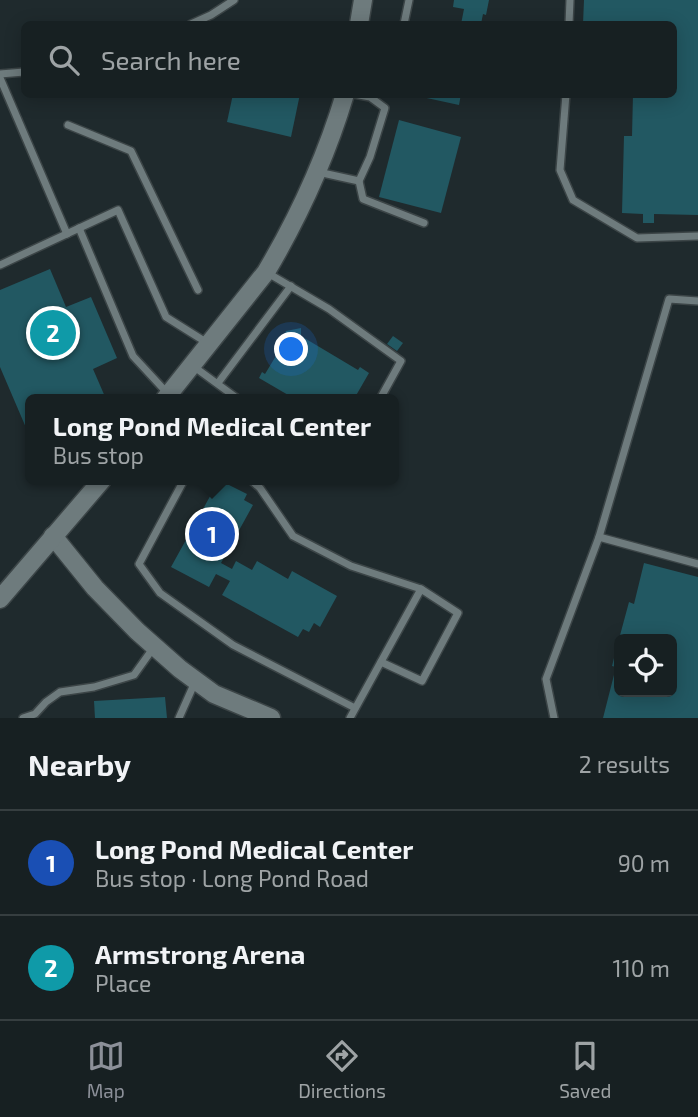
<!DOCTYPE html>
<meta charset="utf-8">
<style>
body{margin:0;font-family:"Exo 2",sans-serif;background:#20282a;color:#f1f3f6}
.controls{position:absolute;right:21px;bottom:21px;display:grid;overflow:hidden;border-radius:10px;box-shadow:0 4px 18px #0003}
.controls button{width:63px;height:63px;display:grid;place-items:center;padding:0;border:0;border-bottom:2px solid #363e40;background:#172022;color:#f1f3f6;font:35px sans-serif}
.you{position:absolute;left:292px;top:350px;width:24px;height:24px;margin:-18px;border:5px solid #fff;border-radius:50%;background:#1a73e8;box-shadow:0 0 0 10px #1a73e833}
.badge{display:grid;place-items:center;width:46px;height:46px;border-radius:50%;background:#8c9099;color:#fff;font-size:23px;font-weight:700}
.pin{position:absolute;translate:-50% -50%;border:4px solid #fff;box-shadow:0 2px 7px #0006}
.popup{position:absolute;left:25px;top:394px;width:374px;height:91px;box-sizing:border-box;display:grid;place-content:center;border-radius:10px;background:#172022;filter:drop-shadow(0 2px 5px #0005);font-size:23px;white-space:nowrap;color:#9ea3a5}
.popup b{font-size:26px;color:#f1f3f6}
.popup::after{content:'';position:absolute;left:50%;top:100%;margin-left:-14px;border:14px solid transparent;border-top-color:#172022}
.list{margin:0;padding:0;list-style:none}
h2{display:flex;justify-content:space-between;align-items:center;height:91px;margin:0;padding:0 28px;font-size:30px}
h2 small{font-size:23px;font-weight:400;color:#9ea3a5}
.list li{display:grid;grid-template-columns:46px 1fr auto;gap:21px;align-items:center;box-sizing:border-box;height:105px;padding:0 28px;border-top:2px solid #363e40}
.list b{display:block;font-size:26px;white-space:nowrap}
.list p{margin:0;font-size:23px;white-space:nowrap;color:#9ea3a5}
.list em{font-size:23px;font-style:normal;color:#9ea3a5}
.icon{flex:none;width:38px;height:38px;fill:none;stroke:currentColor;stroke-width:2;stroke-linecap:round;stroke-linejoin:round}
.map{position:relative;flex:none;width:698px;height:718px;overflow:hidden}
.search{position:absolute;background:#172022;box-shadow:0 4px 18px #0003;left:21px;right:21px;top:21px;height:77px;display:flex;align-items:center;gap:18px;box-sizing:border-box;padding:0 24px;border-radius:10px;color:#9ea3a5;font-size:26px}
.sheet{height:301px;background:#172022}
nav{display:flex;justify-content:space-around;align-items:center;box-sizing:border-box;height:98px;border-top:2px solid #363e40;background:#172022;font-size:19px;color:#9ea3a5}
nav a{display:grid;justify-items:center;gap:4px}
nav .on{color:#8c9099}
.map>svg:first-child{display:block}
.building{fill:#225862}
.lines{fill:none;stroke-linecap:round;stroke-linejoin:round}
.service-casing{stroke:#3c4547;stroke-width:10}
.tertiary-casing{stroke:#3c4547;stroke-width:21}
.service{stroke:#6e7b7d;stroke-width:7}
.tertiary{stroke:#6e7b7d;stroke-width:18}
</style>
<div class="map">
<svg width="698" height="718" viewBox="0 0 698 718">
<rect width="100%" height="100%" fill="#1f2a2d"/>
<g class="building">
<path d="M 454,0 L 489,0 L 486,15 L 483,14 L 481,24 L 461,24 L 464,9 L 453,7 Z"/>
<path d="M 584,0 L 698,0 L 698,215 L 654,214 L 654,223 L 643,223 L 643,214 L 622,213 L 624,136 L 632,136 L 633,94 L 674,94 L 674,24 L 583,24 Z"/>
<path d="M 233,94 L 300,94 L 291,137 L 227,122 Z"/>
<path d="M 423,94 L 461,94 L 459,105 L 422,97 Z"/>
<path d="M 399,120 L 461,137 L 441,213 L 379,197 Z"/>
<path d="M 50,269 L 66,307 L 91,297 L 117,358 L 93,369 L 106,399 L 30,399 L 30,437 L 0,367 L 0,290 Z"/>
<path d="M 301,328 L 301,336 L 358,370 L 360,367 L 369,373 L 354,399 L 295,399 L 259,378 L 262,372 L 265,374 L 285,341 L 283,339 L 286,331 Z"/>
<path d="M 393,336 L 403,343 L 397,351 L 387,344 Z"/>
<path d="M 219,480 L 247,494 L 244,500 L 253,505 L 221,563 L 232,569 L 236,561 L 252,570 L 257,561 L 288,579 L 292,571 L 337,596 L 320,627 L 314,623 L 309,632 L 303,629 L 298,637 L 222,595 L 230,581 L 216,574 L 209,587 L 171,567 Z"/>
<path d="M 644,563 L 698,577 L 698,718 L 603,718 L 616,667 L 612,666 L 618,642 L 619,692 L 672,692 L 672,639 L 619,639 L 629,602 L 634,604 Z"/>
<path d="M 165,697 L 167,718 L 95,718 L 94,701 Z"/>
</g>
<g class="lines">
<g class="service-casing">
<g id="service">
<path d="M 191,24 L 211,15 L 234,0"/>
<path d="M 404,24 L 409,0"/>
<path d="M 569,24 L 570,0"/>
<path d="M 0,74 L 24,72"/>
<path d="M 0,78 L 67,234"/>
<path d="M 566,94 L 560,170 L 573,200 L 637,238 L 698,236"/>
<path d="M 68,125 L 131,151 L 198,290"/>
<path d="M 318,172 L 359,181 L 370,157 L 385,108 L 370,97 L 354,94"/>
<path d="M 359,181 L 363,199 L 424,223"/>
<path d="M 79,228 L 133,356 L 169,395"/>
<path d="M 0,265 L 118,210 L 166,317 L 209,344"/>
<path d="M 266,272 L 329,309 L 401,361 L 380,399"/>
<path d="M 193,366 L 238,399"/>
<path d="M 218,383 L 291,286"/>
<path d="M 184,480 L 139,564 L 160,593 L 233,645 L 355,708"/>
<path d="M 251,480 L 260,488 L 293,536 L 351,566 L 421,589 L 350,718"/>
<path d="M 599,537 L 669,299 L 698,301"/>
<path d="M 381,662 L 422,681 L 458,613 L 421,589"/>
<path d="M 23,718 L 35,714 L 46,702 L 60,692 L 94,687 L 134,675 L 154,647"/>
<path d="M 179,718 L 195,682"/>
<path d="M 554,718 L 546,679 L 599,537 L 698,564"/>
</g>
</g>
<g class="tertiary-casing">
<g id="tertiary">
<path d="M 359,24 L 363,0"/>
<path d="M 165,399 L 266,272 C 298,218 327,154 345,94"/>
<path d="M 53,536 L 95,588 L 137,631 L 180,669 L 214,694 L 271,718"/>
<path d="M 0,599 L 102,480"/>
</g>
</g>
<use href="#service" class="service"/>
<use href="#tertiary" class="tertiary"/>
</g>
</svg>
<div class="controls">
<button><svg class="icon" aria-label="locate" viewBox="0 0 24 24"><circle cx="12" cy="12" r="6"/><path d="M12 2v4M12 18v4M2 12h4M18 12h4"/></svg></button>
</div>
<div class="you"></div>
<div class="pin badge" style="left:212px;top:534px;background:#1a4fb4">1</div>
<div class="popup"><b>Long Pond Medical Center</b>Bus stop</div>
<div class="pin badge" style="left:53px;top:333px;background:#0f9aa8">2</div>
<div class="search"><svg class="icon" aria-label="search" viewBox="0 0 24 24"><circle cx="10" cy="10" r="6"/><path d="M15 15l6 6"/></svg>Search here</div>
</div>
<section class="sheet">
<h2>Nearby<small>2 results</small></h2>
<ul class="list">
<li><span class="badge" style="background:#1a4fb4">1</span><div><b>Long Pond Medical Center</b><p>Bus stop · Long Pond Road</p></div><em>90 m</em></li>
<li><span class="badge" style="background:#0f9aa8">2</span><div><b>Armstrong Arena</b><p>Place</p></div><em>110 m</em></li>
</ul>
</section>
<nav>
<a class="on"><svg class="icon" aria-label="map" viewBox="0 0 24 24"><path d="M3 6l6-2 6 2 6-2v14l-6 2-6-2-6 2zM9 4v14M15 6v14"/></svg>Map</a>
<a><svg class="icon" aria-label="directions" viewBox="0 0 24 24"><path d="M12 3l9 9-9 9-9-9zM9 14v-3h6M13 9l2 2-2 2"/></svg>Directions</a>
<a><svg class="icon" aria-label="saved" viewBox="0 0 24 24"><path d="M7 4h10v16l-5-4-5 4z"/></svg>Saved</a>
</nav>
